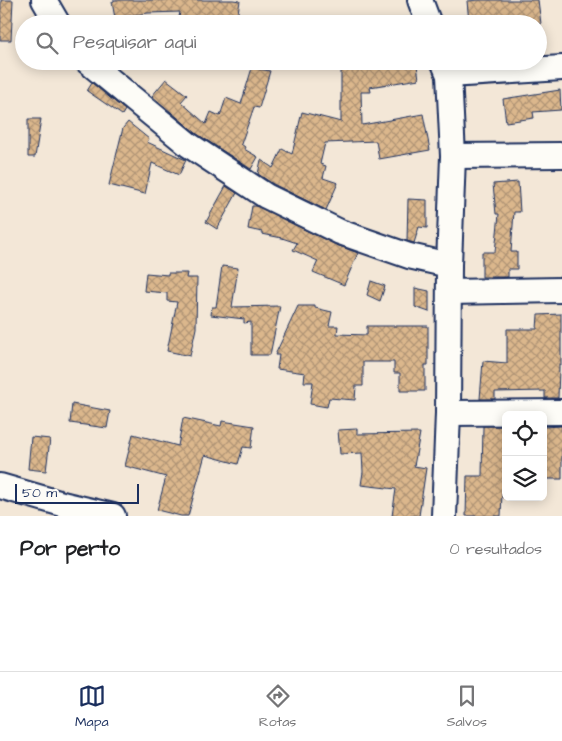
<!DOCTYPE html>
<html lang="pt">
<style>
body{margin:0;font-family:"Architects Daughter",sans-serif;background:#f2f2f2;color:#202124}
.controls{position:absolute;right:15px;bottom:15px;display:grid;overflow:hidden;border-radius:8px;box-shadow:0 2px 12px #0003}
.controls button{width:45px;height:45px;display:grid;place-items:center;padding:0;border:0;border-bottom:1px solid #e0e0e0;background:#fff;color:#202124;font:25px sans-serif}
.scale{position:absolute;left:15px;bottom:12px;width:124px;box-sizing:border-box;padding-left:5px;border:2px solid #1b2f5e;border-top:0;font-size:14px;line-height:18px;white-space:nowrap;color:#1b2f5e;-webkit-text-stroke:4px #fdfcf7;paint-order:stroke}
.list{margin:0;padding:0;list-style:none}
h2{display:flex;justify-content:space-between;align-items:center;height:65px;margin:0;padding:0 20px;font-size:21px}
h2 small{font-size:16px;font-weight:400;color:#757577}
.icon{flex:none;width:28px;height:28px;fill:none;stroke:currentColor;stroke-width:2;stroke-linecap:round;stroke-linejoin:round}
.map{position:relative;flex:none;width:562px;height:516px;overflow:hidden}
.search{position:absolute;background:#fff;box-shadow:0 2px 12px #0003;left:15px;right:15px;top:15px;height:55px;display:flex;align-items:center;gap:12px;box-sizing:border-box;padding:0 18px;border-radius:28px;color:#757577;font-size:19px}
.sheet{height:155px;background:#fff}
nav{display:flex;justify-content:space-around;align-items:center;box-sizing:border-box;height:70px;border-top:1px solid #e0e0e0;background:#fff;font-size:14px;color:#757577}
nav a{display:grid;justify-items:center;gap:2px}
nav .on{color:#1b2f5e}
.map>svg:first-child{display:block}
.building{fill:url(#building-cross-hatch);stroke:#1b2f5e}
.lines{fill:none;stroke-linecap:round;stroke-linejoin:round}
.minor-casing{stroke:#1b2f5e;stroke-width:28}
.minor{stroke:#fdfcf7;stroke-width:24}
</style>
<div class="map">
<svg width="562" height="516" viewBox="0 0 562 516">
<defs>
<pattern id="building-cross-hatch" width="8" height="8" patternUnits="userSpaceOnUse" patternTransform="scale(1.25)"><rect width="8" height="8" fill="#dbb78c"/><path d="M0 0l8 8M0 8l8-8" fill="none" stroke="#b19576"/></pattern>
</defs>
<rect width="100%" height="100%" fill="#f3e7d7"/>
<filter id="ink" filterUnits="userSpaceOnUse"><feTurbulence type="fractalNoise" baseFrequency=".02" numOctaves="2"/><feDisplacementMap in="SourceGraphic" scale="10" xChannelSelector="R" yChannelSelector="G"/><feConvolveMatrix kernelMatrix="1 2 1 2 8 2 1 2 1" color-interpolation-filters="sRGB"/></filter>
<g filter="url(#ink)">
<g class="building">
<path d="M 1,0 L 13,0 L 11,40 L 0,40 Z"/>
<path d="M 114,0 L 233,0 L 240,1 L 236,24 L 190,24 L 178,22 L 180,12 L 148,13 L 115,18 L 112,2 L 114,1 Z"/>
<path d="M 479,0 L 538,0 L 541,24 L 483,24 L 483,21 L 469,22 L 467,1 Z"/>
<path d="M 341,61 L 404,61 L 406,67 L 417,65 L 419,79 L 370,87 L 371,92 L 361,92 L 362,125 L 423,114 L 430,150 L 379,159 L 376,141 L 325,143 L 320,164 L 326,166 L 323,178 L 338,183 L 326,210 L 273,184 L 258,174 L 261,160 L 273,168 L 282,149 L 292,154 L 302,112 L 341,122 Z"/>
<path d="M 252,68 L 270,71 L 259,108 L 254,107 L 241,144 L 245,147 L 244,149 L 258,157 L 251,169 L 197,134 L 152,96 L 166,79 L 187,95 L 181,102 L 206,124 L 211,112 L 220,116 L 226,98 L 241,104 Z"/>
<path d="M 92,83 L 125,110 L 122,115 L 87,91 Z"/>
<path d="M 560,90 L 561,110 L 533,112 L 534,118 L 506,122 L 503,99 Z"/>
<path d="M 28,119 L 41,119 L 35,157 L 28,157 Z"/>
<path d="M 128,122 L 149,139 L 147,142 L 186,160 L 179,175 L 152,163 L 145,194 L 109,185 L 123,128 Z"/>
<path d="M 518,182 L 520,212 L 514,212 L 511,252 L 517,252 L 517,269 L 508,269 L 508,277 L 482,277 L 482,252 L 495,252 L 499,214 L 496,214 L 493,184 Z"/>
<path d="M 226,186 L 237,193 L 217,229 L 206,222 Z"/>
<path d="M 408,199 L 427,200 L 427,228 L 419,227 L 414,243 L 407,241 Z"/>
<path d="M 252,206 L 257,206 L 334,244 L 358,253 L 344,285 L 313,272 L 318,261 L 293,250 L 297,243 L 282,238 L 262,234 L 262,232 L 248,229 Z"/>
<path d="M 222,266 L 238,268 L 232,307 L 280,306 L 270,355 L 251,355 L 251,322 L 244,323 L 244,319 L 211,315 L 212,307 L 216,307 Z"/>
<path d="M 146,273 L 168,275 L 168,273 L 187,273 L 186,278 L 197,278 L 196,328 L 190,356 L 167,351 L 177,302 L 167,301 L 167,293 L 144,291 Z"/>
<path d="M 371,281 L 385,286 L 380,301 L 367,295 Z"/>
<path d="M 415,288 L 429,291 L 429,312 L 415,307 Z"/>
<path d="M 298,306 L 315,306 L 315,308 L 332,312 L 329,326 L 338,326 L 337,334 L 367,335 L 367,326 L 428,326 L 428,365 L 425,365 L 425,391 L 400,391 L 400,373 L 394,373 L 394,362 L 363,362 L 363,386 L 356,386 L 355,400 L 329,398 L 327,407 L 310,404 L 313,382 L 304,382 L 305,373 L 277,369 L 279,355 L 275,355 Z"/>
<path d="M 561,314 L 561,365 L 559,364 L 559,368 L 558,398 L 545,398 L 545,391 L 495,392 L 495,399 L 480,399 L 483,361 L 507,363 L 507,329 L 537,329 L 538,315 Z"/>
<path d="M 72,404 L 110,411 L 107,428 L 70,423 Z"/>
<path d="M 183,418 L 221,426 L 222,421 L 254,426 L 251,448 L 243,447 L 238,464 L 205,455 L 188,516 L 181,516 L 157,510 L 166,477 L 125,466 L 133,434 L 178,446 Z"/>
<path d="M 483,426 L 506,426 L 504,477 L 506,477 L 506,492 L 502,492 L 501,516 L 466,516 L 467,476 L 482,476 Z"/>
<path d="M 562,426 L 562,479 L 543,479 L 543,427 Z"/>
<path d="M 357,429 L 357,434 L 420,433 L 414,466 L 426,468 L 419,516 L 392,516 L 396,489 L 361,485 L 363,472 L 362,453 L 340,454 L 338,430 Z"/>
<path d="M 31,437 L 50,439 L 46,471 L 28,469 Z"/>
</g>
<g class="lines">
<g class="minor-casing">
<g id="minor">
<path d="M 44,0 L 58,24"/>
<path d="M 420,0 L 429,24"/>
<path d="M 87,61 L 189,145 L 266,196 L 340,232 L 409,256 L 449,265"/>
<path d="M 443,61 L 449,75 L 453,156 L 449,265 L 448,413 L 444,516"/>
<path d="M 449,75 L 562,68"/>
<path d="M 453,156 L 562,155"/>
<path d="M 449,292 L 562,290"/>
<path d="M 448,413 L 562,412"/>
<path d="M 0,486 L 66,505 L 113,516"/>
</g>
</g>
<use href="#minor" class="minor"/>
</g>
</g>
</svg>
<div class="controls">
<button><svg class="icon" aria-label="locate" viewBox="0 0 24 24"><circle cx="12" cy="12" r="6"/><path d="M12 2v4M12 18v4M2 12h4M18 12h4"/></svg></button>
<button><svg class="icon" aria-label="layers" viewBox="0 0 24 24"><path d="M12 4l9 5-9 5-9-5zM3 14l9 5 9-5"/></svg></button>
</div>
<div class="scale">50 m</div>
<div class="search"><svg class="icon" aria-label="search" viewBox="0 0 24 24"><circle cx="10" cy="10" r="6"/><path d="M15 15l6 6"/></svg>Pesquisar aqui</div>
</div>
<section class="sheet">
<h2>Por perto<small>0 resultados</small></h2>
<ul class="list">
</ul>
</section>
<nav>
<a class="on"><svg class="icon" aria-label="map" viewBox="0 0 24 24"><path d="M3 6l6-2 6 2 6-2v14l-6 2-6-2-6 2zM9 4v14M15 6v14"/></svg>Mapa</a>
<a><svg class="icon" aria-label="directions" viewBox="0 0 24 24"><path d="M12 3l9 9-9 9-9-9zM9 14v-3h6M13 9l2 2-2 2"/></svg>Rotas</a>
<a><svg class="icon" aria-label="saved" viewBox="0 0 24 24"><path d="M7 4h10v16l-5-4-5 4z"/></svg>Salvos</a>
</nav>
